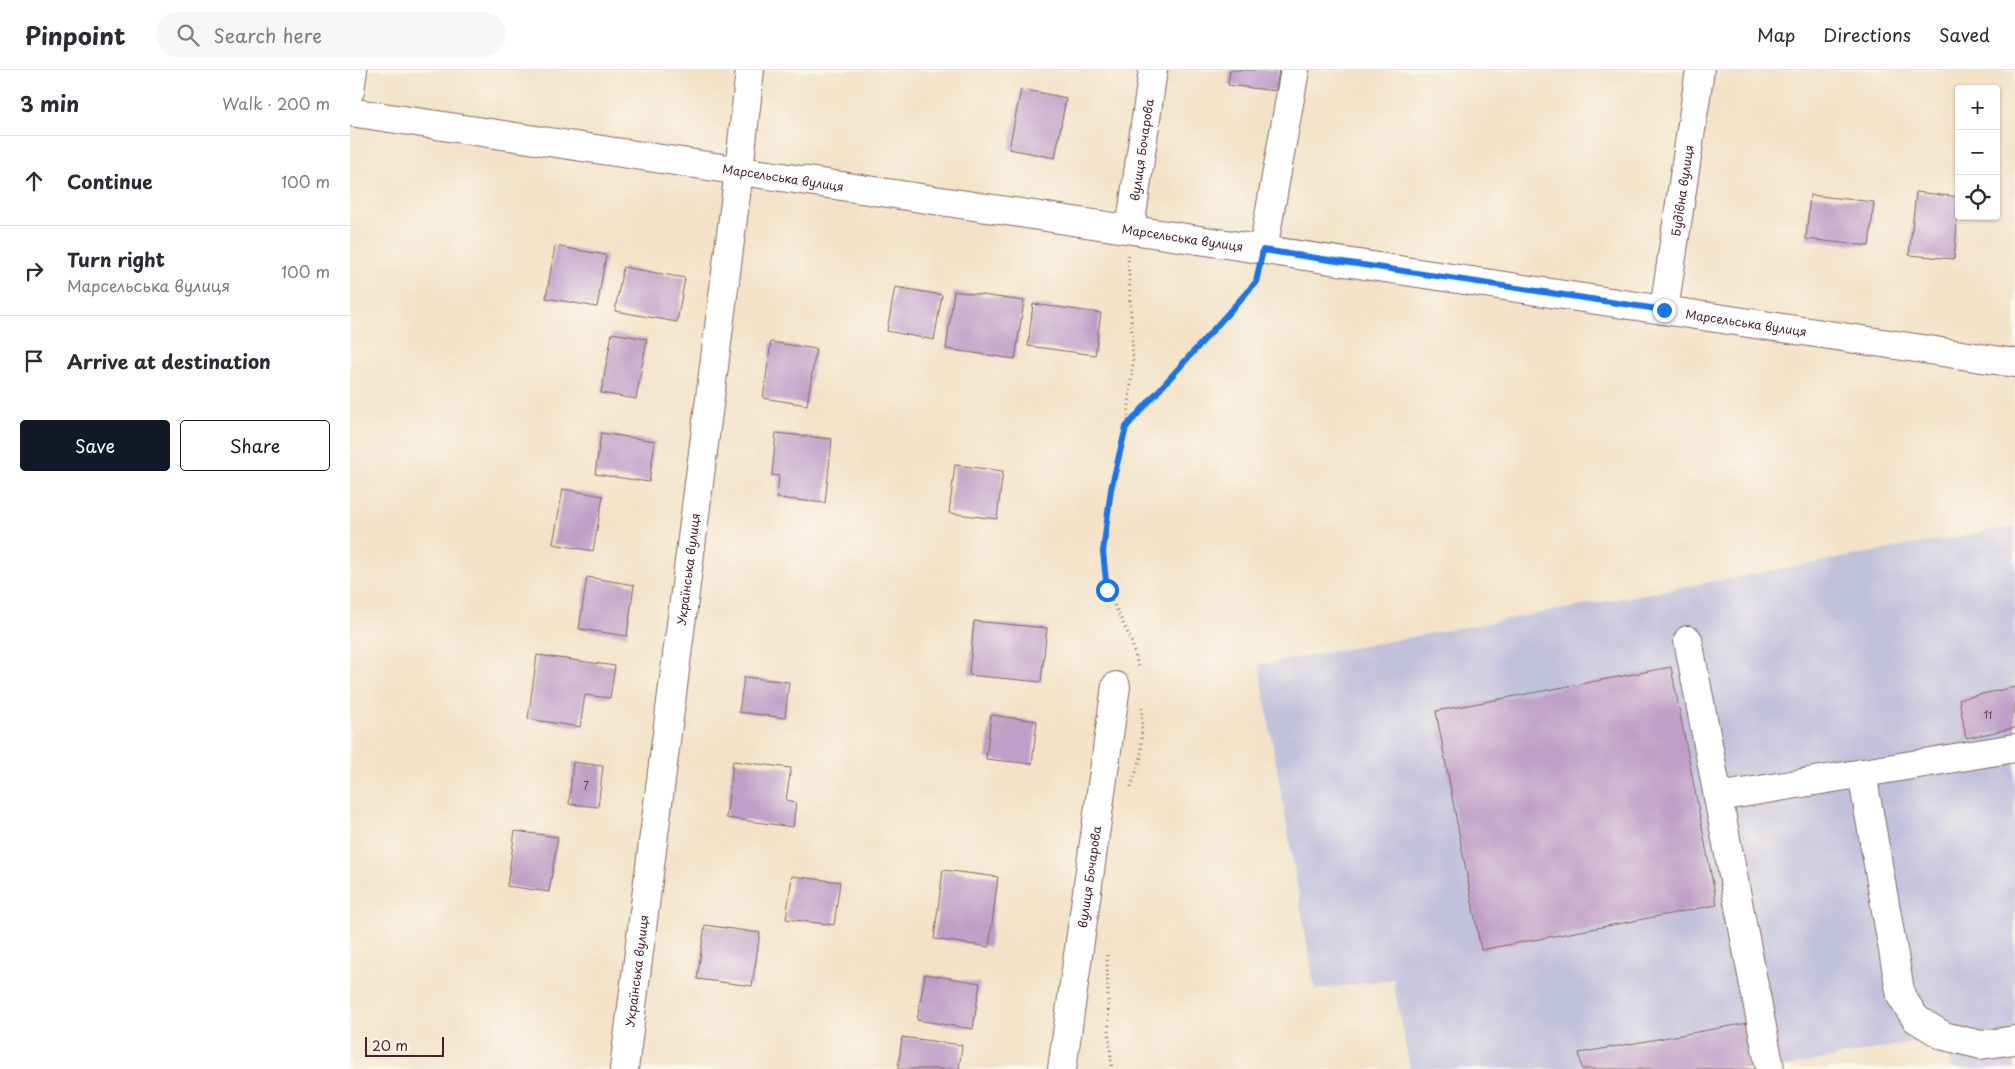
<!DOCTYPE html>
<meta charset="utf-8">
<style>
body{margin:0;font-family:"Playpen Sans",sans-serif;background:#f7f7f7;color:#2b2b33}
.controls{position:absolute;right:15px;top:15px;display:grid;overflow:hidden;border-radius:5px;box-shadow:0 1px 4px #0004}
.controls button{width:45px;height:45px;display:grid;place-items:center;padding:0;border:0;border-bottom:1px solid #e1e1e2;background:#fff;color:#2b2b33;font:25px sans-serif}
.scale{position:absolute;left:15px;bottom:12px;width:79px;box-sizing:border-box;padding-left:5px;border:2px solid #4a1f2b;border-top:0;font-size:14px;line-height:18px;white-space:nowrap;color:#4a1f2b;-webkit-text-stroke:4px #fbf7ec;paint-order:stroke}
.stop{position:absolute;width:15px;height:15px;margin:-11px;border:4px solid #1a73e8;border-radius:50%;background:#fff}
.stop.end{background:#1a73e8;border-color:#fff;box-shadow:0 1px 5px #0008}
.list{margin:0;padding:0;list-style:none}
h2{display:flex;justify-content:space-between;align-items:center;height:65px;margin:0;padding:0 20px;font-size:21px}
h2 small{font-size:16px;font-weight:400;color:#7c7c81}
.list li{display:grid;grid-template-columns:32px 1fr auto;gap:15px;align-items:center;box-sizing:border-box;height:90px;padding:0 20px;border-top:1px solid #e1e1e2}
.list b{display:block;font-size:19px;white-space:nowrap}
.list p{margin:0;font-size:16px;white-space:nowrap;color:#7c7c81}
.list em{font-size:16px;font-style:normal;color:#7c7c81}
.actions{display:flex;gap:10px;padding:15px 20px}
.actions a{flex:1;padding:11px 0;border:1px solid #111827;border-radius:5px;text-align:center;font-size:18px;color:#111827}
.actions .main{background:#111827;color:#fff}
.icon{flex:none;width:28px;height:28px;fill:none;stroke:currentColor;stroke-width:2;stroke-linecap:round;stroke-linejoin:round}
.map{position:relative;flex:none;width:1665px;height:999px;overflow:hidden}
header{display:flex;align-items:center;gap:30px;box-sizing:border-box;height:70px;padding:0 25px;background:#fff;border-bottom:1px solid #e1e1e2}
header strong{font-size:24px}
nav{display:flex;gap:28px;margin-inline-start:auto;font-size:18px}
.search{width:350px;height:45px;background:#f7f7f7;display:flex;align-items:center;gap:12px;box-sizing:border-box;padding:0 18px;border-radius:28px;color:#7c7c81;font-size:19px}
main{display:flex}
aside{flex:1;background:#fff}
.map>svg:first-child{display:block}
.industrial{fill:#c2c1dc}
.building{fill:#bf9fc7}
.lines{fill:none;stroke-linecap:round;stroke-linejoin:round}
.minor-casing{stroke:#856362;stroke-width:30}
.path{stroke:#856362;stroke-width:3;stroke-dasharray:1 4;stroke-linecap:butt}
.minor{stroke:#fff;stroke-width:28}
.route{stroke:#1a73e8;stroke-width:6}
.labels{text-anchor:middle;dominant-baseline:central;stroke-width:4.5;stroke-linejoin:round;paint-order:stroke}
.number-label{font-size:10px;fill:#673f52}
.street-label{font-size:12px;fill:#4a1f2b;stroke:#fbf7ec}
</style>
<header>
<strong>Pinpoint</strong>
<div class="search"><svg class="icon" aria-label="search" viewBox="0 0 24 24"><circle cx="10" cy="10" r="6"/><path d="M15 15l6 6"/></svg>Search here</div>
<nav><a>Map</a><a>Directions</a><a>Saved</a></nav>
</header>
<main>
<aside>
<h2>3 min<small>Walk · 200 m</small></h2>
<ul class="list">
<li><svg class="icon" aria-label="ahead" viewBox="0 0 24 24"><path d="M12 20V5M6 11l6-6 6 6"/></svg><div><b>Continue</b></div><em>100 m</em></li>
<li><svg class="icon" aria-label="right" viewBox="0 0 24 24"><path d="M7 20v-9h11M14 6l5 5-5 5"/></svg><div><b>Turn right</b><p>Марсельська вулиця</p></div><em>100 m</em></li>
<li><svg class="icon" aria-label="arrive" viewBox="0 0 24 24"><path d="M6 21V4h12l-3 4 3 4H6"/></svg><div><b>Arrive at destination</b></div></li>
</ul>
<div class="actions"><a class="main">Save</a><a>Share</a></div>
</aside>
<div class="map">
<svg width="1665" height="999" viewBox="0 0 1665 999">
<rect width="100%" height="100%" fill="#fbf7ec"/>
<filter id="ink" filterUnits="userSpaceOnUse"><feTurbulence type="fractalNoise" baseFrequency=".02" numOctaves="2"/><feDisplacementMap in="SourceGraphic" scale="10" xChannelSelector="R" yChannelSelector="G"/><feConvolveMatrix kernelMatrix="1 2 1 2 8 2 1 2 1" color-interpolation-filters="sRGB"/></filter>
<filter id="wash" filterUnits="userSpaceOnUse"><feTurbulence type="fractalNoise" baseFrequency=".0096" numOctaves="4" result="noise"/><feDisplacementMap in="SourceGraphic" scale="20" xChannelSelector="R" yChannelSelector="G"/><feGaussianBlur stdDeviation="1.12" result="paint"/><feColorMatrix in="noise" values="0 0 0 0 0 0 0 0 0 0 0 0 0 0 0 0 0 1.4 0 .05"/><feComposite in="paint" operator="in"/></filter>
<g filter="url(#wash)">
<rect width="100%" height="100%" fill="#f3e2c7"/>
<path class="industrial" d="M 1665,456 L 1665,999 L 1602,999 L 1595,966 L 1423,999 L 1060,999 L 1043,909 L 965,920 L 909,595 Z"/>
<g id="blocks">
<g class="building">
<path d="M 880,0 L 929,0 L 926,21 L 878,15 Z"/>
<path d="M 671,19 L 716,28 L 705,88 L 659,79 Z"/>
<path d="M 1566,122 L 1609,127 L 1604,189 L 1559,185 Z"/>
<path d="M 1460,125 L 1524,132 L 1519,176 L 1456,169 Z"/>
<path d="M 205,176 L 256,185 L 247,237 L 196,228 Z"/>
<path d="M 273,197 L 335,208 L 327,252 L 265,241 Z"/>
<path d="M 545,217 L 592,225 L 584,270 L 537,261 Z"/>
<path d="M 604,221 L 674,231 L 665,289 L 596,279 Z"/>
<path d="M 683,234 L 751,243 L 745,285 L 678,276 Z"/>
<path d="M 262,263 L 297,269 L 286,329 L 251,323 Z"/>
<path d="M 421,272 L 466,279 L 457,335 L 413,328 Z"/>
<path d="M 251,363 L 305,371 L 299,412 L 245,404 Z"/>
<path d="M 426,363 L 482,369 L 475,433 L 427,428 L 429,406 L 422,405 Z"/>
<path d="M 605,395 L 653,401 L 647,449 L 599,443 Z"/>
<path d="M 213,419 L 253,426 L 243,481 L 203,474 Z"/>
<path d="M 237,507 L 284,515 L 277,566 L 229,559 Z"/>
<path d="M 624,551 L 697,558 L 691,612 L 619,605 Z"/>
<path d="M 187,585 L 265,596 L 260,628 L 235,625 L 230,657 L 178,649 Z"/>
<path d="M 1321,597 L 1367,835 L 1131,880 L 1086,641 Z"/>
<path d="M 394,607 L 439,612 L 435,648 L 389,642 Z"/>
<path d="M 1665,617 L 1665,658 L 1616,668 L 1609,629 Z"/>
<path d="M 641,645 L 687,651 L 682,694 L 636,689 Z"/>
<path d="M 383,691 L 441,698 L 436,730 L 446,732 L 443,757 L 376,748 Z"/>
<path d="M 223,692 L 253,696 L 248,737 L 219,734 Z"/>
<path d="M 165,761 L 208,767 L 199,822 L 157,816 Z"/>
<path d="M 593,800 L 648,807 L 639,877 L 584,869 Z"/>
<path d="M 442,806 L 490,812 L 484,855 L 436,849 Z"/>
<path d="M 355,855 L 410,863 L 402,916 L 347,909 Z"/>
<path d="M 575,904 L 630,913 L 623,959 L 567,950 Z"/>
<path d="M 1398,953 L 1407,999 L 1232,999 L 1229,983 Z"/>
<path d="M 552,967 L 612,975 L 609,999 L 548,999 Z"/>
</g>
</g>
</g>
<g filter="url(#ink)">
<use href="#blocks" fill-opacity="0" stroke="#856362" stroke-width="1"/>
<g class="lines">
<g class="minor-casing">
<g id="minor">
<path d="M 0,21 L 3,0"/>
<path id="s1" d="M 0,42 L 1665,293"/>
<path id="s2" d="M 780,159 L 803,0"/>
<path d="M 913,180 L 945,0"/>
<path id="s3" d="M 1314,240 L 1350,0"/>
<path d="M 1338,570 L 1420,999"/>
<path d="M 1512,703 L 1551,926 L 1566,949 L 1594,966 L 1631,975 L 1665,970"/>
<path d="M 1368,727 L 1665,678"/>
<path id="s4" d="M 274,999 L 389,101 L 400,0"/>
<path id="s5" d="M 712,999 L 766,616"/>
</g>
</g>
<g class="path">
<path d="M 778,185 L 783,289 L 777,357 L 761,419 L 753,482 L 757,520 L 781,570 L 789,599"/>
<path d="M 777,357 L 906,212 L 908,205"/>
<path d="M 781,717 L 791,687 L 792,637"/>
<path d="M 757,885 L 759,965 L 762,999"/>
</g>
<use href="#minor" class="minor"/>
</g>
</g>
<g class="lines" filter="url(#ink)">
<path class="route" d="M 757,520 L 753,482 L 761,419 L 776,357 L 906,212 L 913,180 L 1314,240"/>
</g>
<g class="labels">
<g class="number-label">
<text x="1638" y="644">11</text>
<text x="236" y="715">7</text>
</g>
<g class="street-label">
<text stroke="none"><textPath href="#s2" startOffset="80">вулиця Бочарова</textPath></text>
<text stroke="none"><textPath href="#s1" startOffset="438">Марсельська вулиця</textPath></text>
<text stroke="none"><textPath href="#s3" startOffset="121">Будівна вулиця</textPath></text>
<text stroke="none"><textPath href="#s1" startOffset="842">Марсельська вулиця</textPath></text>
<text stroke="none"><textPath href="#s1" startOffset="1412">Марсельська вулиця</textPath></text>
<text stroke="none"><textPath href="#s4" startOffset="504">Українська вулиця</textPath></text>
<text stroke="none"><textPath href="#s5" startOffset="194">вулиця Бочарова</textPath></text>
<text stroke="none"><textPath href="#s4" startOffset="99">Українська вулиця</textPath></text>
</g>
</g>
</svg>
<div class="controls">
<button>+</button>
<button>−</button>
<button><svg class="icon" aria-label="locate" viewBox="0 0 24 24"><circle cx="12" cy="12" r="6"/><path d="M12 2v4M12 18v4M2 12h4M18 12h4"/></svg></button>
</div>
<div class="scale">20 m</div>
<div class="stop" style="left:757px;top:520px"></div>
<div class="stop end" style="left:1314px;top:240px"></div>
</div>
</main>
